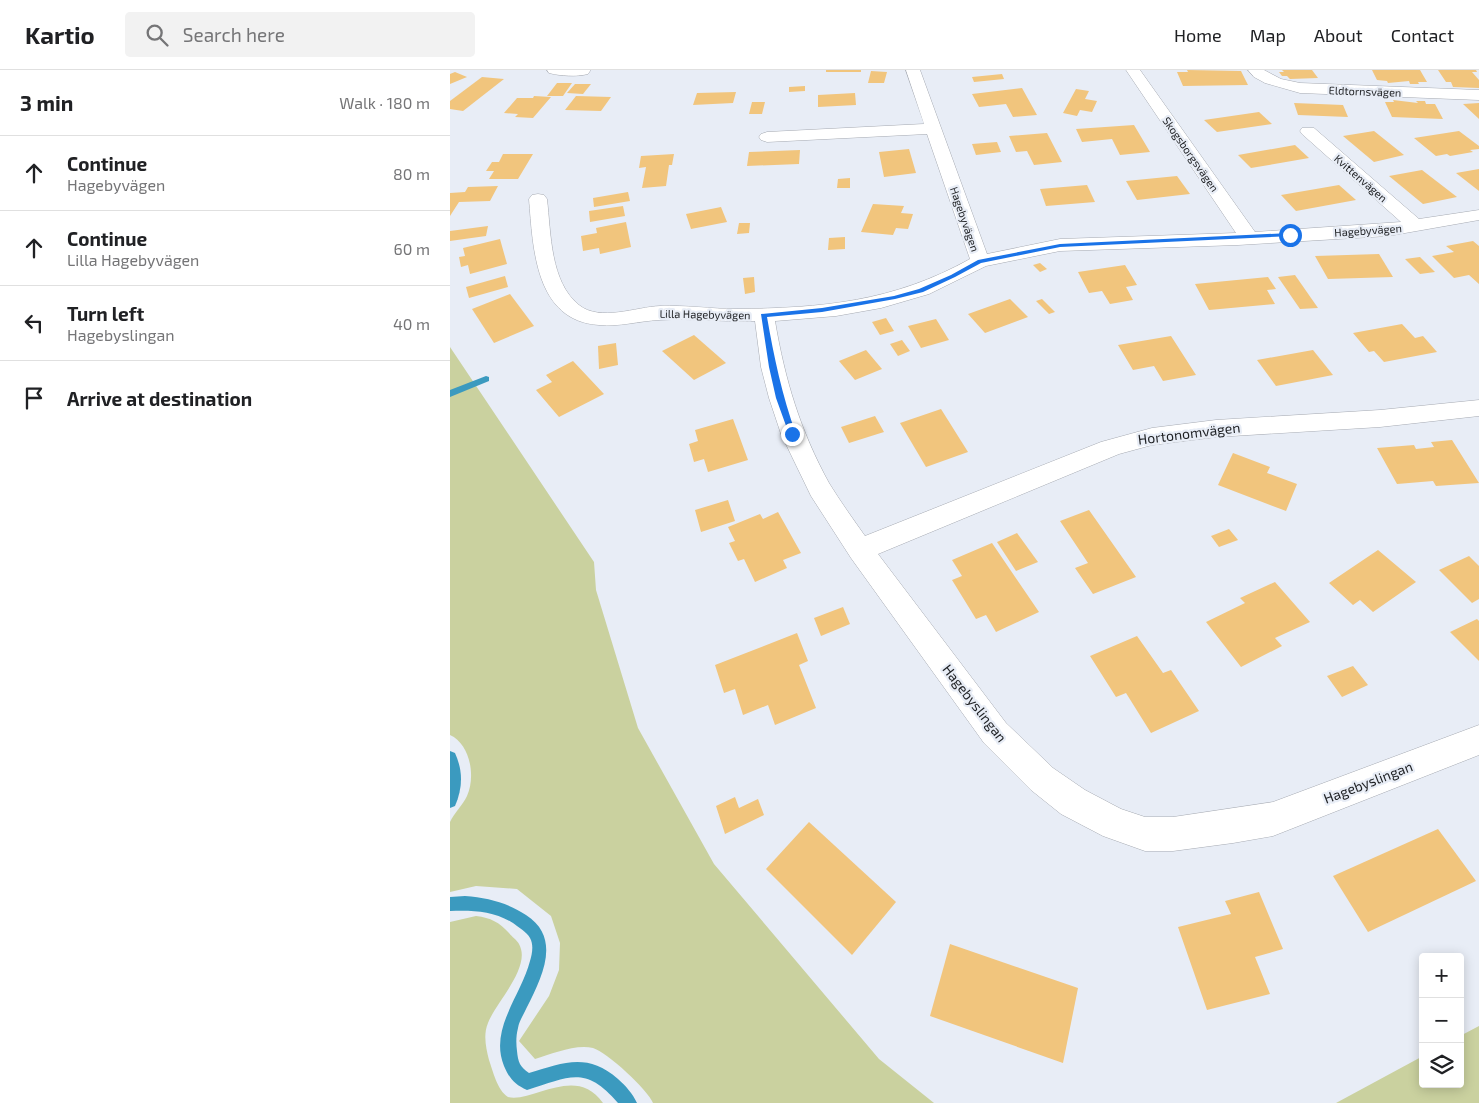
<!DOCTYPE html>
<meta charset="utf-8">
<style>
body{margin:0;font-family:"Exo 2",sans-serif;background:#f2f2f2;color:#202124}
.controls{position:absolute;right:15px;bottom:15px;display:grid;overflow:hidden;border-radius:5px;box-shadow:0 2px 12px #0003}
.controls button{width:45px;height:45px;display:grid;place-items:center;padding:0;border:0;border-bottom:1px solid #e0e0e0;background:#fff;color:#202124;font:25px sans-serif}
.stop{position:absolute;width:15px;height:15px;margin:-11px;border:4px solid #1a73e8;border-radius:50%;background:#fff}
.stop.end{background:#1a73e8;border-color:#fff;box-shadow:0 1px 5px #0008}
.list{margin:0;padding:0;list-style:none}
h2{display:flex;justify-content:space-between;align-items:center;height:65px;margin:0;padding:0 20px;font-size:21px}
h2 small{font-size:16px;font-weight:400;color:#757577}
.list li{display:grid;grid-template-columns:32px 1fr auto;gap:15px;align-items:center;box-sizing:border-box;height:75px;padding:0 20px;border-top:1px solid #e0e0e0}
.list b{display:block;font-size:19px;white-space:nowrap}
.list p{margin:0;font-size:16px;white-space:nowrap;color:#757577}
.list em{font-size:16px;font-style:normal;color:#757577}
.icon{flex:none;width:28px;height:28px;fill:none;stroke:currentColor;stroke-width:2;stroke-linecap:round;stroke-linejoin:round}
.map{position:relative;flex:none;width:1029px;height:1033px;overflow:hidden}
header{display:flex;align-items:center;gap:30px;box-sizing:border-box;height:70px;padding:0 25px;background:#fff;border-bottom:1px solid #e0e0e0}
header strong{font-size:24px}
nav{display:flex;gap:28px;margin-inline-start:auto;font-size:18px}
.search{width:350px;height:45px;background:#f2f2f2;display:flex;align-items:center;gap:12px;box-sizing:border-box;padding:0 18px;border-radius:5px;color:#757577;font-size:19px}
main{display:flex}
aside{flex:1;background:#fff}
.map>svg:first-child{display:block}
.green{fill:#cad19f}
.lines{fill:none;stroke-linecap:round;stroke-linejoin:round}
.stream{fill:#3b9abf;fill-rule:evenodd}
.building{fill:#f1c57d}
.minor-casing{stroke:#a6aab2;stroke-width:1}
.minor{fill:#fff;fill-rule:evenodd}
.route{fill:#1a73e8}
.labels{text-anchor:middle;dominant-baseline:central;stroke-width:4.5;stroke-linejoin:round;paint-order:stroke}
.far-street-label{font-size:11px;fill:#1d1f22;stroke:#e8edf6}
.street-label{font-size:14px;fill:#1d1f22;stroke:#e8edf6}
</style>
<header>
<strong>Kartio</strong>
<div class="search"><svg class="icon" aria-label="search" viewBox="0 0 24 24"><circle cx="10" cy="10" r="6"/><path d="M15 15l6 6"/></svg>Search here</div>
<nav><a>Home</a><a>Map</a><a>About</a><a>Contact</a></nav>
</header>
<main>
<aside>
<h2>3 min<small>Walk · 180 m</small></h2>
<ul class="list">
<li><svg class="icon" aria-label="ahead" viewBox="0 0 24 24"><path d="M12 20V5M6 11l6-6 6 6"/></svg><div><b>Continue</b><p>Hagebyvägen</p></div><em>80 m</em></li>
<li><svg class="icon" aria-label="ahead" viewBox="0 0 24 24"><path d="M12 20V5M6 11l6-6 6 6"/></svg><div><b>Continue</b><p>Lilla Hagebyvägen</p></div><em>60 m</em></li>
<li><svg class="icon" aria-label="left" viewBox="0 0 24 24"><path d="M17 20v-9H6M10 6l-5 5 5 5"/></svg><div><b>Turn left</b><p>Hagebyslingan</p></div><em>40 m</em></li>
<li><svg class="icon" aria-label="arrive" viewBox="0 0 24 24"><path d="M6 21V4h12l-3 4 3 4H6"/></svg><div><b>Arrive at destination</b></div></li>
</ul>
</aside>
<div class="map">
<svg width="1029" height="1033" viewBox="0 0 1029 1033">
<rect width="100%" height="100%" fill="#e8edf6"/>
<g class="green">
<path d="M 0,277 L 144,492 L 146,520 L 188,658 L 264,794 L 429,989 L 484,1033 L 203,1033 C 198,1020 157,982 143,978 C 125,974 102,984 85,989 L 69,971 L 99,926 L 109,900 L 110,873 L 101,846 L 67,819 L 26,816 L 0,822 C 0,810 0,761 0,752 C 4,743 13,735 17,726 C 26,706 20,674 0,665 Z"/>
<path d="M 26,846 C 41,848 49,852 59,863 C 62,867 67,870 69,874 C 82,897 46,932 38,953 C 33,965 36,978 39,990 C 43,1001 47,1020 58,1027 C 83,1033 126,994 153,1033 L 0,1033 L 0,852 Z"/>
<path d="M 1029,956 L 1029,1033 L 886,1033 L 973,986 L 973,1014 L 1010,1014 L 1010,966 Z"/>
</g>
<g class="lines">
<g class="stream">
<path d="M 36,306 L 39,307 L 39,311 L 0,327 L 0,320 Z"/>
<path d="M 0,681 L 5,683 C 13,701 13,717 5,736 L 0,738 Z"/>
<path d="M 15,826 C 38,828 56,832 76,845 C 112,868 92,907 77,937 C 74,944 69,951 68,958 C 66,966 66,973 67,981 C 68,992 70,997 79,1003 C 113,993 137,982 168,1009 C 175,1015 183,1024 187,1033 L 168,1033 C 135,995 120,1007 77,1020 C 65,1015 59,1008 54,996 C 39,959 71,926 80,891 C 82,884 84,875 80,868 C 77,862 68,857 63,853 C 44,841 22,840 0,841 L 0,827 Z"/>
</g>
</g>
<g class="building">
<rect x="376" y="0" width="35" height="2"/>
<path d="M 737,0 L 791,1 L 798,15 L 733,16 L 727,2 L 738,2 Z"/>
<path d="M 832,0 L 862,0 L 868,8 L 840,9 L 837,6 L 832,6 L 829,2 L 834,2 Z"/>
<path d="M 922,0 L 970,0 L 977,12 L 968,12 L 969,14 L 960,14 L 959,11 L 938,13 L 937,11 L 927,10 Z"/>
<path d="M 988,0 L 1026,0 L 1027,2 L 1022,2 L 1029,10 L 1029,18 L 1003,17 L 1001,12 L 996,12 Z"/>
<path d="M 421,1 L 437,2 L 434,13 L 418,13 Z"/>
<path d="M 5,2 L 17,7 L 0,14 L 0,4 Z"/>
<path d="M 552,4 L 554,9 L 524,12 L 522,7 Z"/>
<path d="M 32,7 L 54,9 L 13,41 L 0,39 L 0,31 Z"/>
<path d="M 107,13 L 122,13 L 113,26 L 97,26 Z"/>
<path d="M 125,14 L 141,14 L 133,24 L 117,23 Z"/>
<path d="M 355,16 L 355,21 L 339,22 L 339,17 Z"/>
<path d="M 572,18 L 587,45 L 563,47 L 556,34 L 529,37 L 522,24 Z"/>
<path d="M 626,19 L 639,21 L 635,29 L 647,31 L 642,42 L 630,40 L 627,46 L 613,43 Z"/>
<path d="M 286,22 L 283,33 L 243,35 L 247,23 Z"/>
<path d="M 405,23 L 406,35 L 368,37 L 368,25 Z"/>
<path d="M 84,26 L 101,27 L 83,48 L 65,47 L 68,44 L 54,43 L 67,28 L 83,28 Z"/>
<path d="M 126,26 L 161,27 L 151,41 L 115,40 Z"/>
<path d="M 943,30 L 968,33 L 966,31 L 975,31 L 976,34 L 985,34 L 993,49 L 942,47 L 935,32 L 944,32 Z"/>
<path d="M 302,32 L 315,32 L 312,44 L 299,44 Z"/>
<path d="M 844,33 L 893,35 L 898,47 L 848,45 Z"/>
<path d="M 1029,33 L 1029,49 L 1013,34 Z"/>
<path d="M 809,42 L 822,54 L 767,62 L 754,50 Z"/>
<path d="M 684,55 L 700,82 L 670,85 L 662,69 L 632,72 L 626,59 Z"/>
<path d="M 924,61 L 954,85 L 924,92 L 893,66 Z"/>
<path d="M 1009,61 L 1029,76 L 1029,79 L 1020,80 L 1023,82 L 1000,86 L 997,84 L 986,86 L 964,68 Z"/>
<path d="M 597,63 L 612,92 L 584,95 L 577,81 L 566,82 L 559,66 Z"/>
<path d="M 547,72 L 551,82 L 526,85 L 522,74 Z"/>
<path d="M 845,75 L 859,88 L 801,98 L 788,85 Z"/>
<path d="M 459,79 L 466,103 L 434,107 L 429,82 Z"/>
<path d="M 350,80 L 349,94 L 297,96 L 299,82 Z"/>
<path d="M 53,84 L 83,84 L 68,109 L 39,109 L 44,101 L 36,101 L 42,92 L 49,92 Z"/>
<path d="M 224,84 L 222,95 L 219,95 L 216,116 L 192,118 L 196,97 L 189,98 L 191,86 Z"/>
<path d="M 1029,99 L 1029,121 L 1006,103 Z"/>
<path d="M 972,100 L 1007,127 L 973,134 L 939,106 Z"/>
<path d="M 727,106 L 740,124 L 687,130 L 676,111 Z"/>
<path d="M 400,108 L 400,118 L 387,118 L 388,109 Z"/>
<path d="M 637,115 L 645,132 L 596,136 L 590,119 Z"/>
<path d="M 889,115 L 906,130 L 846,141 L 831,125 Z"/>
<path d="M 48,116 L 40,131 L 9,132 L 0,146 L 0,123 L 15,122 L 18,117 Z"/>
<path d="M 178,122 L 180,131 L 144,137 L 143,128 Z"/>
<path d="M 423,134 L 454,136 L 451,143 L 463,144 L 458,159 L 446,158 L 443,165 L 411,162 Z"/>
<path d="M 173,136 L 175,146 L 140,152 L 139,141 Z"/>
<path d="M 271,137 L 277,152 L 241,159 L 236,144 Z"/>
<path d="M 176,152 L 181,177 L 150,184 L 149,178 L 133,181 L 131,166 L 147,163 L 146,158 Z"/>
<path d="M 289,153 L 300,153 L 299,163 L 287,164 Z"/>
<path d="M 38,156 L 36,166 L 0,171 L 0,161 Z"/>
<path d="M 395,167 L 395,179 L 378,180 L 379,168 Z"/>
<path d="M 50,169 L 57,194 L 20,204 L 18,195 L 11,197 L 9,187 L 15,186 L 13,178 Z"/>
<path d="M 1023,171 L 1029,176 L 1029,214 L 1019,205 L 1004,208 L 982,186 L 1004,182 L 996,176 Z"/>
<path d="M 929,184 L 943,207 L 878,209 L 865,186 Z"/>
<path d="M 970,187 L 985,202 L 970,204 L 955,189 Z"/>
<path d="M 590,193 L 597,199 L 590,202 L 583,195 Z"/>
<path d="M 675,195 L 687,215 L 676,217 L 683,230 L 660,234 L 652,221 L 639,223 L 628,202 Z"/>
<path d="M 845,205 L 868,238 L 850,239 L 828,207 Z"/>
<path d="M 55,206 L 58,217 L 19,228 L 16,217 Z"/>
<path d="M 304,207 L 305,222 L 295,224 L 293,208 Z"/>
<path d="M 818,207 L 826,219 L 817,220 L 825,234 L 759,240 L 745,214 Z"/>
<path d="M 60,224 L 84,256 L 44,273 L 22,239 Z"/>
<path d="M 560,229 L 578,247 L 535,263 L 518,244 Z"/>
<path d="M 592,229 L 605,242 L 599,244 L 586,231 Z"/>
<path d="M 436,248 L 444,261 L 430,265 L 422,252 Z"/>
<path d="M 486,249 L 499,270 L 471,278 L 458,256 Z"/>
<path d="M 952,254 L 965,268 L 973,266 L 987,282 L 934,292 L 924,281 L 919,282 L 903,263 Z"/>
<path d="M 244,265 L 276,293 L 244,310 L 212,281 Z"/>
<path d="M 721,266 L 746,305 L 713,311 L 704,296 L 683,300 L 668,275 Z"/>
<path d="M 452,270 L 460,281 L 448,286 L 440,274 Z"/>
<path d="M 166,273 L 168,295 L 149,299 L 148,276 Z"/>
<path d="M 416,280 L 432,299 L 405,310 L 389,291 Z"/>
<path d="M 863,280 L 883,305 L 826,316 L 807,290 Z"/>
<path d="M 123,291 L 154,324 L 109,347 L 86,320 L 102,312 L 96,305 Z"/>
<path d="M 491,339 L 518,382 L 476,397 L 450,353 Z"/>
<path d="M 425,346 L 434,362 L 399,373 L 391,357 Z"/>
<path d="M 283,349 L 298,390 L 258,402 L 254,389 L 244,392 L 239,374 L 248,371 L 245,360 Z"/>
<path d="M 1002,370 L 1029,413 L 986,416 L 983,411 L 947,414 L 927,378 L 964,375 L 966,379 L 984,377 L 981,372 Z"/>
<path d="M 783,383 L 820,397 L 817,403 L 847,414 L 836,441 L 768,415 Z"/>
<path d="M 278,430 L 285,451 L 251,462 L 245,440 Z"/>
<path d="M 639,440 L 686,507 L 643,524 L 625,498 L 638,493 L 610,451 Z"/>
<path d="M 328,442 L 351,483 L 333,490 L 337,498 L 305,512 L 294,489 L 288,491 L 279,473 L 285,471 L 278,457 L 310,444 L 313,449 Z"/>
<path d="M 779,459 L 788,470 L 769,477 L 761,466 Z"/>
<path d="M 567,463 L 588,492 L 566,501 L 547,472 Z"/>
<path d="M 542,473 L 589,542 L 546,562 L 536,545 L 526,549 L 502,510 L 512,506 L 502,490 Z"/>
<path d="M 928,480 L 966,512 L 923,542 L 910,530 L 903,535 L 879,513 Z"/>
<path d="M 1019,486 L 1029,496 L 1029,529 L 1022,533 L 989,500 Z"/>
<path d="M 825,512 L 860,552 L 825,568 L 832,576 L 791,597 L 756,552 L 795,533 L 790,528 Z"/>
<path d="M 393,537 L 400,554 L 371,566 L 364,548 Z"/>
<path d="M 1027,549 L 1029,551 L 1029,591 L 1000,562 Z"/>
<path d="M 347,563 L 358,591 L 349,595 L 366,638 L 325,655 L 318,635 L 293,645 L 285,619 L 274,623 L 265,595 Z"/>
<path d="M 687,566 L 713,603 L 721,600 L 749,641 L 701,663 L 676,623 L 666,627 L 640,586 Z"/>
<path d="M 903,596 L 918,615 L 892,627 L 877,606 Z"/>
<path d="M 285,727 L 289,738 L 308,729 L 314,745 L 275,764 L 266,736 Z"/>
<path d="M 359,752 L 446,832 L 402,885 L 316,799 Z"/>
<path d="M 988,759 L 1026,811 L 918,862 L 883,806 Z"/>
<path d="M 809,822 L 833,879 L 805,887 L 820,924 L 757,940 L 728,857 L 781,844 L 775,831 Z"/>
<path d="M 500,874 L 628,918 L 613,993 L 480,946 Z"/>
</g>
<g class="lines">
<g class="minor-casing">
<g id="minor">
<path d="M 97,0 L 140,0 L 140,1 L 138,4 C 127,7 110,6 99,3 Z"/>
<path d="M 456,0 L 470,0 L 537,184 L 610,169 L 786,163 L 676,0 L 690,0 L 805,162 L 951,152 L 852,64 L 850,61 L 852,58 L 864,58 L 969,149 L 1029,140 L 1029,150 L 938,166 L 788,175 L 610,181 L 536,196 L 479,224 L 431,238 L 386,246 L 325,251 C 335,310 350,360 379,413 C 390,431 403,449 415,466 L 651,372 L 702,358 L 766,350 L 930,340 L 1029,330 L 1029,346 L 930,357 L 766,367 L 702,375 L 669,384 L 428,484 L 556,653 L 603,698 L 635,720 L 671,739 L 695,747 L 723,747 L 823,732 L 1029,655 L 1029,685 L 823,766 L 783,773 L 723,781 L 695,781 L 653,766 L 611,744 L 581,720 L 534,673 L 401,488 L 361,426 L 331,364 L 319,328 L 311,297 L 305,251 C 273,252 241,248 209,250 C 189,251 169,257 149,255 C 85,251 83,178 79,129 L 82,125 L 88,124 L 94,125 L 97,129 C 101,163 100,212 129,235 C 150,252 186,237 210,236 C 236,235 261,239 286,239 C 372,238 443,232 520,189 L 477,64 L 317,72 L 311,70 L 309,67 L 311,64 L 317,62 L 474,54 Z"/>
<path d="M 798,0 L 814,0 L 831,9 L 850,13 L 1029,20 L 1029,30 L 850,23 L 815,13 L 804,7 Z"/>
</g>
</g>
<use href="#minor" class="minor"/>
</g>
<path class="route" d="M 840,163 L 842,166 L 610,177 L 531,193 L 505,207 L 473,222 L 445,229 L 372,242 L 317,247 C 324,287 332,325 346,364 L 342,367 L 339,364 L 326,328 L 319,297 L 311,244 L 372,238 L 444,226 L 469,219 L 501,205 L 528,190 L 610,174 Z"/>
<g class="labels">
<g class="far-street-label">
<text transform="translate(915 21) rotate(2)">Eldtornsvägen</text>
<text transform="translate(741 84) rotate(55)">Skogsborgsvägen</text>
<text transform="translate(911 108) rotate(41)">Kvittenvägen</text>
<text transform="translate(515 149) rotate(71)">Hagebyvägen</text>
<text transform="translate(918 160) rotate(-4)">Hagebyvägen</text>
<text transform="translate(255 244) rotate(1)">Lilla Hagebyvägen</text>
</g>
<g class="street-label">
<text transform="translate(739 363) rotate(-7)">Hortonomvägen</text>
<text transform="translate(525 633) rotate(52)">Hagebyslingan</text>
<text transform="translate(918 712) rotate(-21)">Hagebyslingan</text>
</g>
</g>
</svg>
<div class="controls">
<button>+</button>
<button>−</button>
<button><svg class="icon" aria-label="layers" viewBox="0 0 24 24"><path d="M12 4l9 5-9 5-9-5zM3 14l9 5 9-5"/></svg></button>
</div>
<div class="stop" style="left:840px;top:165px"></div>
<div class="stop end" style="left:342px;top:364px"></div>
</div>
</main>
